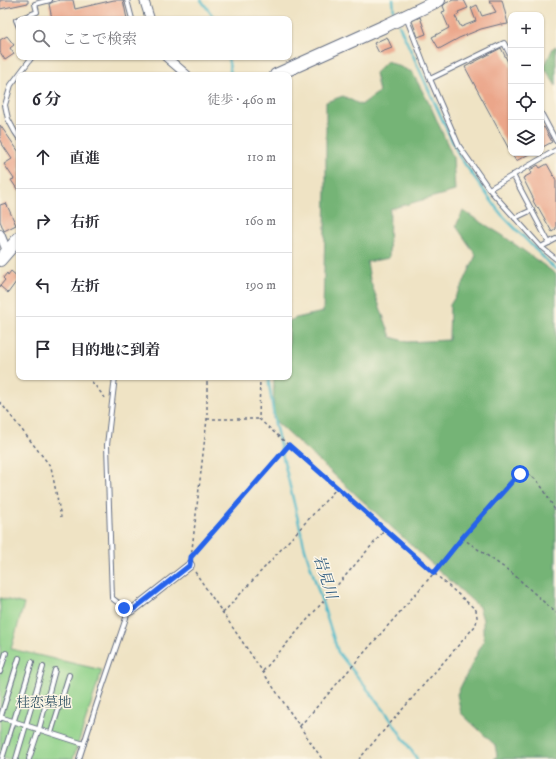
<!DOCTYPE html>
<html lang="ja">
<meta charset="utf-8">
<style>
body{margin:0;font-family:"IM FELL DW Pica","Noto Serif JP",serif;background:#f7f7f7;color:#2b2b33}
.controls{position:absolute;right:12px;top:12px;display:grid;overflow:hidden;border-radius:8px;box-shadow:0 1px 3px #0004}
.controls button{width:36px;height:36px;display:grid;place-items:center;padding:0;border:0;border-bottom:1px solid #e1e1e2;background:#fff;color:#2b2b33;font:20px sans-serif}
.stop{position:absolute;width:12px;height:12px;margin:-9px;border:3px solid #2563eb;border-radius:50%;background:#fff}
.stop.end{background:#2563eb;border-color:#fff;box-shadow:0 1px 4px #0008}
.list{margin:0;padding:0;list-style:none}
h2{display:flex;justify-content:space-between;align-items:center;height:52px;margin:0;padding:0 16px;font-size:17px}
h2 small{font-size:13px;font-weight:400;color:#7c7c81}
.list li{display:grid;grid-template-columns:26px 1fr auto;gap:12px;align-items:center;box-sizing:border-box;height:64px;padding:0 16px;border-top:1px solid #e1e1e2}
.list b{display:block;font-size:15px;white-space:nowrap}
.list em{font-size:13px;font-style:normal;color:#7c7c81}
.icon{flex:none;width:22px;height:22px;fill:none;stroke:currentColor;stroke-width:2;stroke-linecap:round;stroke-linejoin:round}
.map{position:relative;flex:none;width:556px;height:759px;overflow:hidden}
.search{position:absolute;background:#fff;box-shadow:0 1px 3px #0004;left:16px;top:16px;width:276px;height:44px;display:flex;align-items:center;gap:10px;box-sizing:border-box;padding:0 14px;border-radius:8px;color:#7c7c81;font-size:15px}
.panel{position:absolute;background:#fff;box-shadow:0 1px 3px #0004;left:16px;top:72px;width:276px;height:308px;border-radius:8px}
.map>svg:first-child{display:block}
.green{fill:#90d28a;stroke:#568074}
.forest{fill:#74b476;stroke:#48726a}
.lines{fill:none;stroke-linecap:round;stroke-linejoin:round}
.stream{stroke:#4db9c9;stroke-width:2.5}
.building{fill:#eba68a}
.lane-casing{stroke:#656e82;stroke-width:6}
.street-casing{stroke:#656e82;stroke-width:10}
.secondary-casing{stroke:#656e82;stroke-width:14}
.path{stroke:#656e82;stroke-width:1.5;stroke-dasharray:3 3;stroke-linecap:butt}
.lane{stroke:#fff;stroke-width:4}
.street{stroke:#fff;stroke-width:8}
.secondary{stroke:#fff;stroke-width:12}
.route{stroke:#2563eb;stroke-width:5}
.labels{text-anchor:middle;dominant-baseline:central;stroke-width:3;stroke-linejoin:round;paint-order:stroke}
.park-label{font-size:14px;fill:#385869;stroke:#fcf5e5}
.water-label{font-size:15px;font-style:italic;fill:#2a587e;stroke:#fcf5e5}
</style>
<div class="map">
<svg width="556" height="759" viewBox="0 0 556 759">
<rect width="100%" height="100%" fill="#fcf5e5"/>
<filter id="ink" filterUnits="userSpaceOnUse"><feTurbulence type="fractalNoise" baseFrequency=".025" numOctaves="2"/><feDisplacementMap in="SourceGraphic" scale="8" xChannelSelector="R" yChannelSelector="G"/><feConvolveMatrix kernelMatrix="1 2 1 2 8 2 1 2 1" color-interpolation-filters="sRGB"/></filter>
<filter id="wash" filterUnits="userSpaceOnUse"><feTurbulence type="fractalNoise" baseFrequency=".012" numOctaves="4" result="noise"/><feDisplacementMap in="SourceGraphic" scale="16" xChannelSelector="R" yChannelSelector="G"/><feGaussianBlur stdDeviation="0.9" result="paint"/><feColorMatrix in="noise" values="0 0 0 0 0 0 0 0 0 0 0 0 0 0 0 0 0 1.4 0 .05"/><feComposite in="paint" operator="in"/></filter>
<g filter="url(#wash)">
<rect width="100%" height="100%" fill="#efe3c4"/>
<path class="green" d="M 0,598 L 24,604 L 11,649 L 102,670 L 73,759 L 0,759 Z"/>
<g class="forest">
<path d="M 556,46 L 556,86 L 544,67 L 553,48 Z"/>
<path d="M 387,61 L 412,72 L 431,107 L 453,157 L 455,191 L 390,209 L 389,258 L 367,262 L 370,280 L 391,337 L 407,342 L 449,340 L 450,305 L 463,284 L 476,255 L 456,226 L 463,211 L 502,235 L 556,274 L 556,759 L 494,759 L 497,756 L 495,745 L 461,713 L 457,694 L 484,640 L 483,632 L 483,620 L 479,607 L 273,419 L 274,377 L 289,377 L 289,321 L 296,318 L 323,312 L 326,188 L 326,102 L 343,96 L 361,105 L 379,92 L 375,73 Z"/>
</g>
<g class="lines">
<g class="stream">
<path d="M 201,0 L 215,19"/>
<path d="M 393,0 L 394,12"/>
<path d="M 399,25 L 459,156 L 501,214 L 552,266 L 556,269"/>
<path d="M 228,57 L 231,75"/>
<path d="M 268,377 L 275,424 L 305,549 L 338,652 L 387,714 L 417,759"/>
</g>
</g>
<g id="blocks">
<g class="building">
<path d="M 0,0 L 28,0 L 28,3 L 0,9 Z"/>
<path d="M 60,0 L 73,0 L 75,9 L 114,0 L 123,0 L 127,19 L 52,19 L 49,4 L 53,2 Z"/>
<path d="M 453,0 L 464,0 L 468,8 L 458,12 L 459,14 L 455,16 L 461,27 L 476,21 L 471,8 L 477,5 L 482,16 L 496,12 L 489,0 L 502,0 L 508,24 L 502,25 L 501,24 L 481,29 L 459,38 L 439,49 L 432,37 L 449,28 L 442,12 L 445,11 L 443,6 L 446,3 Z"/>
<path d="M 420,17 L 426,34 L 418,37 L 412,21 Z"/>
<path d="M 7,36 L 14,45 L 10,48 L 14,54 L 5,60 L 0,52 L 0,40 Z"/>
<path d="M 387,37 L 392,48 L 379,53 L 374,43 Z"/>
<path d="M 501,48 L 511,68 L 511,153 L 465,67 Z"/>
<path d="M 0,125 L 19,152 L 19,192 L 11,180 L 14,179 L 4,164 L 12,159 L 0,141 Z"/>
<path d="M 544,127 L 552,142 L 541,148 L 541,129 Z"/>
<path d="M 511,153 L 531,153 L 516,161 Z"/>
<path d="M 547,164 L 556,180 L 556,229 L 552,232 L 538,207 L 537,208 L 533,201 L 534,200 L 523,178 L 532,173 L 530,170 L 538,165 L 540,168 Z"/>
<path d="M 6,203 L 16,225 L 4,231 L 0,221 L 0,205 Z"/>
<path d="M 11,271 L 19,278 L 8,293 L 0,286 L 5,280 L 3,278 L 7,273 L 8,275 Z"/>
</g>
</g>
</g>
<g filter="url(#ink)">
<use href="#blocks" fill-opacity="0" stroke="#656e82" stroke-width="1"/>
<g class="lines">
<g class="lane-casing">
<g id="lane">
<path d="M 127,0 L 132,19"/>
<path d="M 406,17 L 430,79 L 459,146 L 489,189 L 541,247 L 556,259"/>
<path d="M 19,27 L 16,20 L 37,12 L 35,4 L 50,0"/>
<path d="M 430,79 L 504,43 L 511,57"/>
<path d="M 541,113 L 556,141"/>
<path d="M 19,138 L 15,132 L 8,119 L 5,105 L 11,85 L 32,57"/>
<path d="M 513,175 L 549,243"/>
<path d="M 489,189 L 556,150"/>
<path d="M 515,218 L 532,210"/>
<path d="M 541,247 L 556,239"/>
<path d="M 0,672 L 6,653"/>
<path d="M 0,717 L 84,744"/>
<path d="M 0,719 L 19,658"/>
<path d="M 51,733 L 69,675"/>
<path d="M 2,759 L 32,662"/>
<path d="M 16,759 L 43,667"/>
<path d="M 29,759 L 39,729 L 55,670"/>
<path d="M 79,759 L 97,703 L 126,618 C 128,607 120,605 112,598 L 107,445 L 115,377"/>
</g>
</g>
<g class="street-casing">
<g id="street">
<path d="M 144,0 L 150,19"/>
<path d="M 166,57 L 187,75"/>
<path d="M 0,234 L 7,251"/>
<path d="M 127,612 L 134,609 L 190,565"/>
</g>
</g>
<g class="secondary-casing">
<g id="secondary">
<path d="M 276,75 L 385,26 L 439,0"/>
<path d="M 0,260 L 19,238"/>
</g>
</g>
<g class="path">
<path d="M 88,377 L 106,399"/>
<path d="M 260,377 L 259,419 L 476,610 L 477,617 L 476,625 L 359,759"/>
<path d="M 0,402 L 51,467 L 61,517"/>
<path d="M 207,419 L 259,419"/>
<path d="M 462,538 L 512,573 L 556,613"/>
<path d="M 191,557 L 289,445"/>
<path d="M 191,558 L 207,419 L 207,377"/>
<path d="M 195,572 L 322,759"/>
<path d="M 223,613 L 337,488"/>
<path d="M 263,671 L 385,530"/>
<path d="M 300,726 L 434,573 L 462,538 L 516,477 C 534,463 549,500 556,512"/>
</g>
<use href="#lane" class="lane"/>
<use href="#street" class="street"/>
<use href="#secondary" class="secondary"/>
</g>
</g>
<g class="lines" filter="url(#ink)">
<path class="route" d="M 124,608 L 127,612 L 134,609 L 190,565 L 191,557 L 289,445 L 434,573 L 462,538 L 516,477 L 520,474"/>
</g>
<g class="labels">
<g class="park-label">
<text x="44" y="703">桂恋墓地</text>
</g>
<g class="water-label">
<text transform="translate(325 577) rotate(72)">岩見川</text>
</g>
</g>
</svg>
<div class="controls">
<button>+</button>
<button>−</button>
<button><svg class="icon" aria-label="locate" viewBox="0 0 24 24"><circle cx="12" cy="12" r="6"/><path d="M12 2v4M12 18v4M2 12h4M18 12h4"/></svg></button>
<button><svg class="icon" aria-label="layers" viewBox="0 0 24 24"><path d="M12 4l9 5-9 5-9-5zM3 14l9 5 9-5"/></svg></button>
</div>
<div class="stop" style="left:520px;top:474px"></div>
<div class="stop end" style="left:124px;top:608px"></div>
<div class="search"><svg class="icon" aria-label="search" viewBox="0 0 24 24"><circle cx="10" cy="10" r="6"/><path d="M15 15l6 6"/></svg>ここで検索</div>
<section class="panel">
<h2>6 分<small>徒歩 · 460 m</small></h2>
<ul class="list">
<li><svg class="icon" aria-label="ahead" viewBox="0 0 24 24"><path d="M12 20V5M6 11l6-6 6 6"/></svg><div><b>直進</b></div><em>110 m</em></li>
<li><svg class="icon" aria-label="right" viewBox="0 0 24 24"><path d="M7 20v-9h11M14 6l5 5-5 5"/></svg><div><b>右折</b></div><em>160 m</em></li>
<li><svg class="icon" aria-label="left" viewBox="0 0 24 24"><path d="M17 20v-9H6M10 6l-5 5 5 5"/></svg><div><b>左折</b></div><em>190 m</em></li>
<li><svg class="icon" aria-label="arrive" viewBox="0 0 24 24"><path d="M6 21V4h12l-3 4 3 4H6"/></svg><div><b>目的地に到着</b></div></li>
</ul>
</section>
</div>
